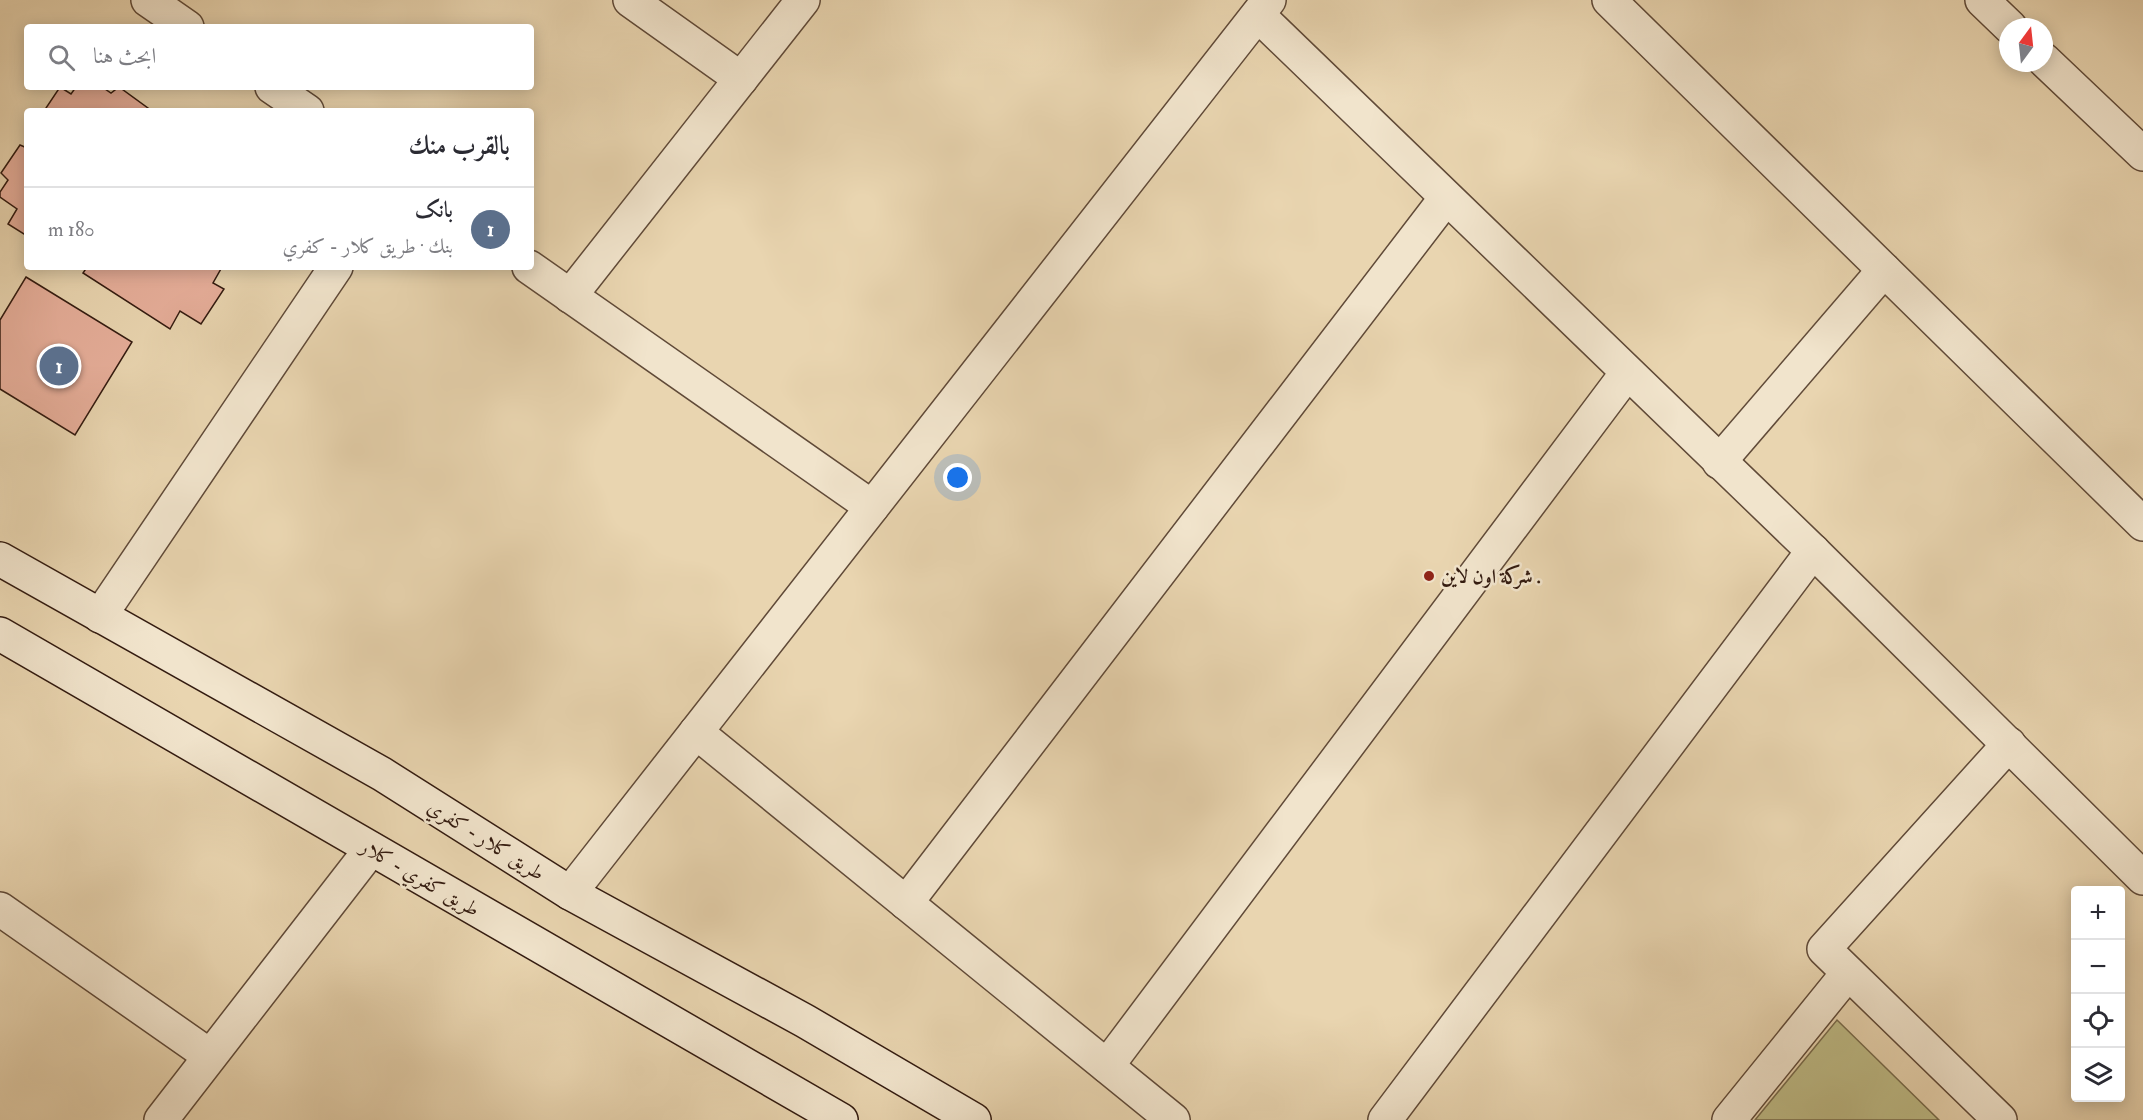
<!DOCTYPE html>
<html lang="ar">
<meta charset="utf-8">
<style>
body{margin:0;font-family:"IM FELL Double Pica",Amiri,serif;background:#f7f7f7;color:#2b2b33;direction:rtl}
.controls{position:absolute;right:18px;bottom:18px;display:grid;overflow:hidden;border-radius:6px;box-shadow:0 3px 15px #0003}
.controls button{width:54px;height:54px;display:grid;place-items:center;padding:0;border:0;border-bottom:2px solid #e1e1e2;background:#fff;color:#2b2b33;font:30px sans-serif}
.compass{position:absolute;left:1999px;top:18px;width:54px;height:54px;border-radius:50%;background:#fff;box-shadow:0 3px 15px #0003;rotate:15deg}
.you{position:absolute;left:958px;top:478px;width:21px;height:21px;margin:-15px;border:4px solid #fff;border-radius:50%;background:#1a73e8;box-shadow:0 0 0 9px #1a73e833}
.badge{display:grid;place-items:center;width:39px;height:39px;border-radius:50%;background:#ea580c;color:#fff;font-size:20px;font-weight:700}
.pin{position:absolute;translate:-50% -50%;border:3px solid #fff;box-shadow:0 2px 6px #0006}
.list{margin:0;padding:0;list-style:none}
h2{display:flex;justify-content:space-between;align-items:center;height:78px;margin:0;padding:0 24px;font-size:26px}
h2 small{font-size:20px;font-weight:400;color:#7c7c81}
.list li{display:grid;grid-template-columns:39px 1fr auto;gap:18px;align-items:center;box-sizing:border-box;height:84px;padding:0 24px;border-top:2px solid #e1e1e2}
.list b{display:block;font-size:22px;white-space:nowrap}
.list p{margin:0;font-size:20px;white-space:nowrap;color:#7c7c81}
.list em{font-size:20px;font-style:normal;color:#7c7c81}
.icon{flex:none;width:33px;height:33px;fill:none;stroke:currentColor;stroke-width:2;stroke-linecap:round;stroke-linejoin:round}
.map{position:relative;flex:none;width:2143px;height:1120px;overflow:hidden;direction:ltr}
.search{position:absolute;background:#fff;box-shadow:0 3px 15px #0003;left:24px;top:24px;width:510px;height:66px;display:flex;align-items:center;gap:15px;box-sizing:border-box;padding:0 21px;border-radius:6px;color:#7c7c81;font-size:22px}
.panel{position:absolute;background:#fff;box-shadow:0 3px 15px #0003;left:24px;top:108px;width:510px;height:162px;border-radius:6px;direction:rtl}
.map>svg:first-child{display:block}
.green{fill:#bebb86;stroke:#786b4b;stroke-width:1.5}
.building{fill:#e6ae9a;stroke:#331b10;stroke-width:1.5}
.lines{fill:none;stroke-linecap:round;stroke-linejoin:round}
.minor-casing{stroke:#604a38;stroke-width:36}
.secondary-casing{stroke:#331b10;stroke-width:36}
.minor{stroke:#f1e4cc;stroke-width:33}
.secondary{stroke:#f1e4cc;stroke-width:33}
.poi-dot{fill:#8f2418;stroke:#f1e4cc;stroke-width:2}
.labels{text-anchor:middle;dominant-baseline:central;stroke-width:5;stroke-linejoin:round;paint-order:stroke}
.poi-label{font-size:20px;font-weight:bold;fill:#331b10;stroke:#f1e4cc;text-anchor:start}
.street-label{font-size:20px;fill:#331b10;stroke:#f1e4cc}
</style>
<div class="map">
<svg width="2143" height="1120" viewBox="0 0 2143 1120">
<rect width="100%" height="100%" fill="#e9d5b0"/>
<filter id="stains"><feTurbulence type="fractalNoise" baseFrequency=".00333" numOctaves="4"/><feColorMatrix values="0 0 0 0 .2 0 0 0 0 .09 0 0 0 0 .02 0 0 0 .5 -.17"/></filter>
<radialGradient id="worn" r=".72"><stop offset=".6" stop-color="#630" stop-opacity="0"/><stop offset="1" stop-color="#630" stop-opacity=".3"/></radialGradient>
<path class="green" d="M 1837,1020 L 1939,1120 L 1755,1120 Z"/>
<g class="building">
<path d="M 60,87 L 71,94 L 76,87 L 102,87 L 111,93 L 119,87 L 152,111 L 44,111 Z"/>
<path d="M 20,145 L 27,148 L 27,236 L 8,224 L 17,209 L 0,197 L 0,192 L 8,180 L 1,173 Z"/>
<path d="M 87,267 L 222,267 L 213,283 L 224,289 L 201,324 L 180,311 L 170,329 L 83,273 Z"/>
<path d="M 26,277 L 132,342 L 75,435 L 0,389 L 0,320 Z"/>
</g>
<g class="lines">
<g class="minor-casing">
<g id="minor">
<path d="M 148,0 L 187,27"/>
<path d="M 630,0 L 741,79"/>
<path d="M 1609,0 L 2143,524"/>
<path d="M 1982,0 L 2010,27"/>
<path d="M 1258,15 L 1813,551 L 2143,878"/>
<path d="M 2044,60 L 2143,154"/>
<path d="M 272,87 L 307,111"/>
<path d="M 529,267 L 872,507"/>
<path d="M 570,296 L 803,0"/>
<path d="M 1719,462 L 1884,270"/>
<path d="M 100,616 L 336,267"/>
<path d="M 696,732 L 1173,1120"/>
<path d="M 570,893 L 1269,0"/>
<path d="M 906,903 L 1446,198"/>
<path d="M 0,909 L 210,1056"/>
<path d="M 1107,1066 L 1627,373"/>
<path d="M 161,1120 L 371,849"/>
<path d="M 1385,1120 L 1813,551"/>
<path d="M 1729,1120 L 1848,973"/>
<path d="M 2000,1120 L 1824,949 L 2009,744"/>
</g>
</g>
<g class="secondary-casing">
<g id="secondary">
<path d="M 0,559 L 382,774 L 570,893 L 805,1021 L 974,1120"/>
<path d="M 0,634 L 841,1120"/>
</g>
</g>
<use href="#minor" class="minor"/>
<use href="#secondary" class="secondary"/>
</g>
<circle class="poi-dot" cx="1429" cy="576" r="6"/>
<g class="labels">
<g class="poi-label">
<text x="1441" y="576">شركة اون لاين .</text>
</g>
<g class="street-label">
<text transform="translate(486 840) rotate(32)">طريق كلار - كفري</text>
<text transform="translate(420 878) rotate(30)">طريق كفري - كلار</text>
</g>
</g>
<rect width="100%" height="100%" filter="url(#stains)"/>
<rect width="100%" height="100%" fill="url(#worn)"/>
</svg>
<div class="controls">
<button>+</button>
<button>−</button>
<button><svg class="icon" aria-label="locate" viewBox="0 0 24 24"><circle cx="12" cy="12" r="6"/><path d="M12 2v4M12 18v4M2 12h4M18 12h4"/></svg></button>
<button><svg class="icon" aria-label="layers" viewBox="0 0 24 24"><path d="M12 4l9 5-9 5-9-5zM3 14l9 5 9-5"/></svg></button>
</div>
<svg class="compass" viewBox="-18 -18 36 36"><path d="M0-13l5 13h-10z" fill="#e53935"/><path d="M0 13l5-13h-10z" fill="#7c7c81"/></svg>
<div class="you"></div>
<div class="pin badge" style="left:59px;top:366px;background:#5c6f8a">1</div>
<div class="search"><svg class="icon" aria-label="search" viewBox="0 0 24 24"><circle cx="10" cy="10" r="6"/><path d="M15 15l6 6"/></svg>ابحث هنا</div>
<section class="panel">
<h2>بالقرب منك<small></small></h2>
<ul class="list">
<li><span class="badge" style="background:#5c6f8a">1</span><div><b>بانک</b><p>بنك · طريق كلار - كفري</p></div><em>180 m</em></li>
</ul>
</section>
</div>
